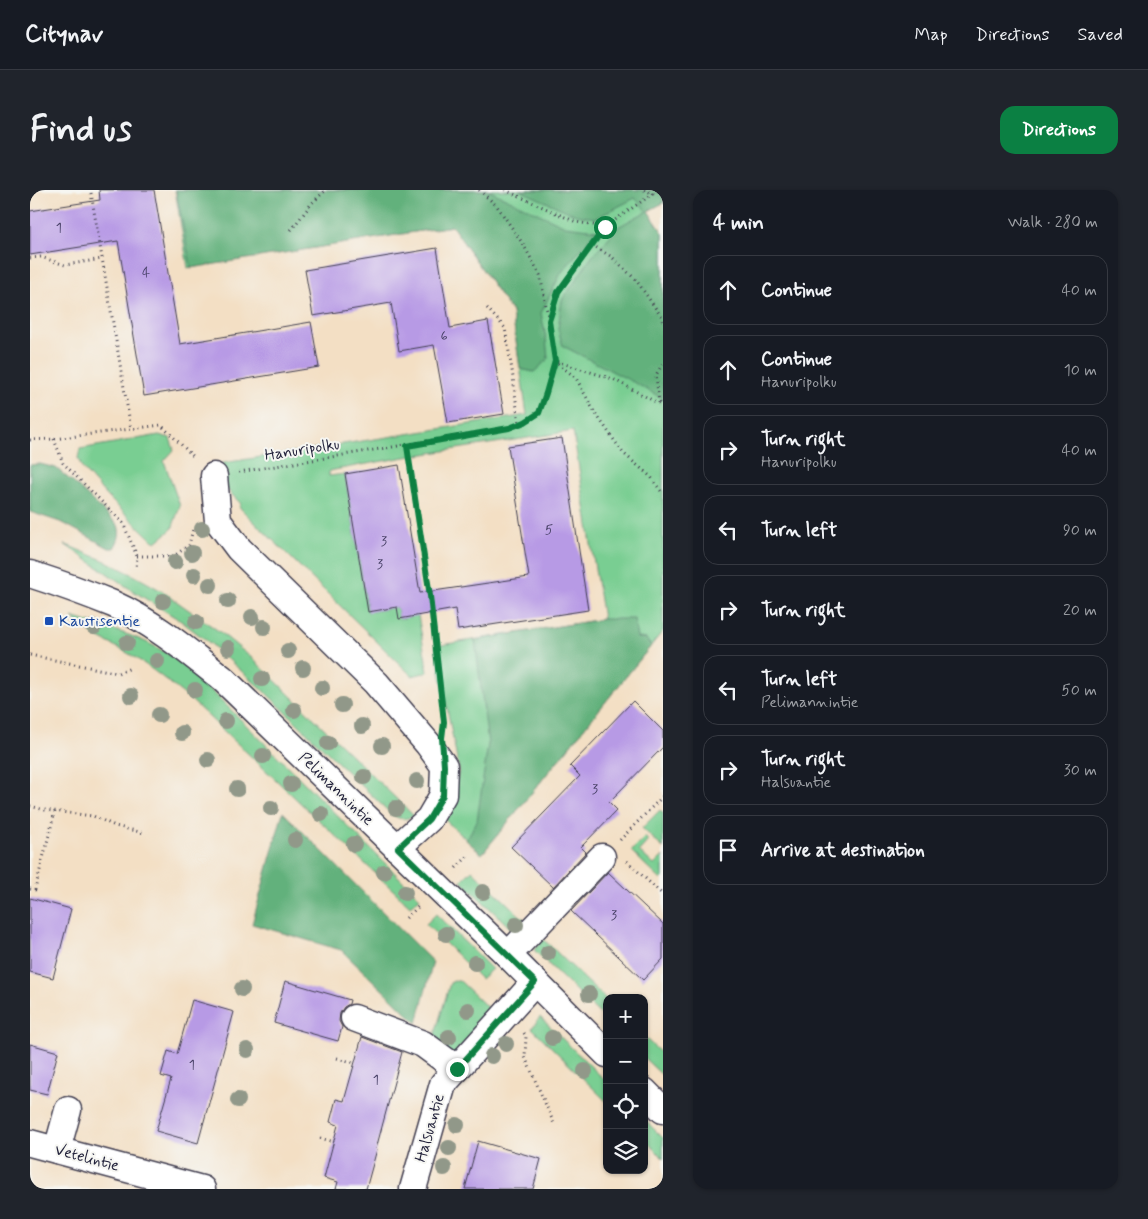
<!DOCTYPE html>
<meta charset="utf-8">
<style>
body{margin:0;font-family:Mynerve,sans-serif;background:#20242c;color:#f1f3f6}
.controls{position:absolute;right:15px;bottom:15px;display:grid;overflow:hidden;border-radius:10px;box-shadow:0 1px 4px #0004}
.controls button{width:45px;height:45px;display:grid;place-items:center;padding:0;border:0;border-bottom:1px solid #363941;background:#171b24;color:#f1f3f6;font:25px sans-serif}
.stop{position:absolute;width:15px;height:15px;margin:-11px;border:4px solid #0b8043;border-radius:50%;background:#fff}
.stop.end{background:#0b8043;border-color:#fff;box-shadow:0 1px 5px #0008}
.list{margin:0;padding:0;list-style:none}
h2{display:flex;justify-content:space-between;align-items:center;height:65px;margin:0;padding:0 20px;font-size:21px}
h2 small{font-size:16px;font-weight:400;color:#9ea1a6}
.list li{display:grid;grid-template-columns:32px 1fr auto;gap:15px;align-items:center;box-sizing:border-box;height:70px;margin:0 10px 10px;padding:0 10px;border:1px solid #363941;border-radius:15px}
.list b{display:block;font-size:19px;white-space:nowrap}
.list p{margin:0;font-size:16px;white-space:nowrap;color:#9ea1a6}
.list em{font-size:16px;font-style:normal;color:#9ea1a6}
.icon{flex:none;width:28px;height:28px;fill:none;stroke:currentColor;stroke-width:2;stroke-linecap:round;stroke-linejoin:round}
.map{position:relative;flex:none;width:633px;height:999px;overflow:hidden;border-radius:15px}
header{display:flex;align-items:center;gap:30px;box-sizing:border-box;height:70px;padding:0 25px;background:#171b24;border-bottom:1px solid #363941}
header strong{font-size:24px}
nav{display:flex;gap:28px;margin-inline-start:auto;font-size:18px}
.intro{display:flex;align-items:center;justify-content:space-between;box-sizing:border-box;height:120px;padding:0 30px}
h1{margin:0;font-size:35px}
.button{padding:12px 22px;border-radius:15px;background:#0b8043;color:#fff;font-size:18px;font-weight:700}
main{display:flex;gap:30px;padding:0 30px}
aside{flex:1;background:#171b24;border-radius:15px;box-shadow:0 1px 4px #0004}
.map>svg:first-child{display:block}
.green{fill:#79ce92;stroke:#4e7866}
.forest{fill:#62b17c;stroke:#426a5c}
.building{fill:#b79ae5}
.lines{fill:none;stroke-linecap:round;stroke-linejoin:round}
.minor-casing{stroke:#413e50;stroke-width:29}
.path{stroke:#413e50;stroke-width:3;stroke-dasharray:1 4;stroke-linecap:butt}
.minor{stroke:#fff;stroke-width:26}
.tree{fill:#919889}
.route{stroke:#0b8043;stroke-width:6}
.transit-dot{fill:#1a4fb4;stroke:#f6f6f2;stroke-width:2}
.labels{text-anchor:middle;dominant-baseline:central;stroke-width:4;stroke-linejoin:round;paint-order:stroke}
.number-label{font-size:14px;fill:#474066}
.street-label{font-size:16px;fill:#22223b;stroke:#f6f6f2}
.transit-label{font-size:16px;fill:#164399;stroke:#f6f6f2;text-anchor:start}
</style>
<header>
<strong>Citynav</strong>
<nav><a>Map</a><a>Directions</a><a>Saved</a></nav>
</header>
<div class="intro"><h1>Find us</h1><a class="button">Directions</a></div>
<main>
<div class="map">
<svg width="633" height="999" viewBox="0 0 633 999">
<rect width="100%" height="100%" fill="#f6f6f2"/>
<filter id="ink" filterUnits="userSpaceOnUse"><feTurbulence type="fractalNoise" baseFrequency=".02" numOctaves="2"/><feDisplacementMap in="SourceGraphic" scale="10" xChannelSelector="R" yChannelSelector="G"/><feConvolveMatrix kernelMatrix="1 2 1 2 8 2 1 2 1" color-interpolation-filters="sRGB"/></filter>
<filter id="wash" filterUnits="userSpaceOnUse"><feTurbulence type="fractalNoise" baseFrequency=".0096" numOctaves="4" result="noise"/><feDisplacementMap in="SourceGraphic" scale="20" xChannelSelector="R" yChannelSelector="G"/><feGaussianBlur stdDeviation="1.12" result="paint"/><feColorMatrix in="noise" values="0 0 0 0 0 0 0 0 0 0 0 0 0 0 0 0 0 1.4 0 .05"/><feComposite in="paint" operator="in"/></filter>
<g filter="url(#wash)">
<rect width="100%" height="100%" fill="#f3dfc4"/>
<g class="green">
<path d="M 145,0 L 633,0 L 633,13 L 618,21 L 633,43 L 633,441 L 452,664 L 413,628 L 422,608 L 429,580 L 405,456 L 573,429 L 543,241 L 375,267 L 299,281 L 299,286 L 315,284 L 338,422 L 367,417 L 369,429 L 388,425 L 398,482 L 382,486 L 212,320 L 209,316 L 211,314 L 184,286 L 193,273 L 497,225 L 482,122 L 422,36 L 158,78 Z"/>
<path d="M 129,245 L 140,248 L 144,260 L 134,271 L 150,316 L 142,339 L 126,352 L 119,347 L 77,306 L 52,278 L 48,268 L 50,259 Z"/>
<path d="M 34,354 L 78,372 L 107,387 L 132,401 L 190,442 L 223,469 L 384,626 C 374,630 369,630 360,623 L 236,503 L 181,454 L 151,431 L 100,399 Z"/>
<path d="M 42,427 C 70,436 100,443 126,457 C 147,468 166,487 184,503 L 390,708 L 380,716 L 161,510 C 142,495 122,478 101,465 C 81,453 57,445 42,427 Z"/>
<path d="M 630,620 L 633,623 L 633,658 L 612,638 Z"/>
<path d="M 615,647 L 618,651 L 609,661 L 624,675 L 633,666 L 633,688 L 631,690 L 601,661 Z"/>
<path d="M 442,680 L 502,737 L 491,748 L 431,691 Z"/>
<path d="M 406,724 L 462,779 L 451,789 L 396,734 Z"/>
<path d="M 513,749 L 577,810 L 577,831 L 504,760 Z"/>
<path d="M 424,791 L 430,791 L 457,817 L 460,824 L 421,868 L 403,851 L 420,793 Z"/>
<path d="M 510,827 L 577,892 L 577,912 L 502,838 Z"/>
<path d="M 614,847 L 633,865 L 633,886 L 614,868 Z"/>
<path d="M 614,929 L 633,948 L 633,968 L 614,949 Z"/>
</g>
<g class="forest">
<path d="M 146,0 L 458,0 L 535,36 L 567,40 L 531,83 L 511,123 L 516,148 L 518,169 L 504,182 L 490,179 L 482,122 L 422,36 L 161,78 Z"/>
<path d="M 489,0 L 633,0 L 633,13 L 618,21 L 633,43 L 633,209 L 607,194 L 533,156 L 528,139 L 532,110 L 561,68 L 588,37 L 617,21 L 605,8 L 566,28 L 546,25 Z"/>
<path d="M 10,274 L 26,278 L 44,293 L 88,335 C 91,344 89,350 84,358 L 79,358 L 33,333 L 0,322 L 0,275 Z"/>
<path d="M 573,429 L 604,429 L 607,448 L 616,449 L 621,456 L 452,664 L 436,650 L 447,631 L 458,554 L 445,450 Z"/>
<path d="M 253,622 L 403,772 L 387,833 L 311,760 L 222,734 Z"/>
</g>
<g id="blocks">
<g class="building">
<path d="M 69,0 L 124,0 L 150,154 L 281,132 L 289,177 L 114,206 L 88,51 L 0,65 L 0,21 L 70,10 Z"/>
<path d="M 407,58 L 420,138 L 458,131 L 474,224 L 418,233 L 404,155 L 369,161 L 361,113 L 283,126 L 275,80 Z"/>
<path d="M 532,248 L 558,420 L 428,440 L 425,419 L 369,429 L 367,417 L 338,422 L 315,284 L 369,275 L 390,403 L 499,387 L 478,256 Z"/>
<path d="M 603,511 L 633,541 L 633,557 L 579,612 L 587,620 L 551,657 L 556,662 L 523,697 L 481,657 L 550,586 L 540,576 Z"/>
<path d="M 578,682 L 633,734 L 633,769 L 613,790 L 541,721 Z"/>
<path d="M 0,708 L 41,719 L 23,788 L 0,782 Z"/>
<path d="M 255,791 L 320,810 L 319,814 L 314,817 L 310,823 L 309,831 L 312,837 L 308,851 L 244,833 Z"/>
<path d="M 162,810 L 204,822 L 168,953 L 126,941 L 141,889 L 131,886 L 138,861 L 147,864 Z"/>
<path d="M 332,847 L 372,862 L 346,959 L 347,959 L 336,999 L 306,999 L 308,992 L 294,988 L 308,935 L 300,932 L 306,909 L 314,911 Z"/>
<path d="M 0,854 L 28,862 L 17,904 L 0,900 Z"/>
<path d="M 448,951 L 511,969 L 503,999 L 435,999 Z"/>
</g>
</g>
</g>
<g filter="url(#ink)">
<use href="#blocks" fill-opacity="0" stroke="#413e50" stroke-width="1"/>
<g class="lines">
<g class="minor-casing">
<g id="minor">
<path d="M 184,286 L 188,331 L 209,359 L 346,493 L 398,554 L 414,576 L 413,605 L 399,629 L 367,658"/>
<path d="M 0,384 C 28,393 56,403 83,414 C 123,432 159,462 193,489 L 478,765 L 577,864"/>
<path d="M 478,765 L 572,667"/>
<path d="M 324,828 L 393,854 L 427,879"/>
<path d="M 614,901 L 633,920"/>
<path d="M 0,953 L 172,999"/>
<path d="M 27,960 L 38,920"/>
<path d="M 383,999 L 413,894 L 505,792"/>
</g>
</g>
<g class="path">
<path d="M 449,0 L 467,16 L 493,54 L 510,85 L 519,131 L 525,171 L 583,189 L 633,216"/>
<path d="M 475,0 L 546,32 L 575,37 L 628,0"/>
<path d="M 614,0 L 624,4"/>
<path d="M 61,3 L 101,239"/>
<path d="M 261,40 L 282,13 L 296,0"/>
<path d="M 562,55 L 582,67 L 606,90 L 631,126 L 633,131"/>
<path d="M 0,68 L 11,67 L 35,75 L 72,69"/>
<path d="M 457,118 L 475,138 L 482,180 L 489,234"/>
<path d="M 519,131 L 528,102 L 575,37"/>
<path d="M 629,213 L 626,185 L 633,173"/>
<path d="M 24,249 L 33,273 L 93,333 L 107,366 L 106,379"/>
<path d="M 0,250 L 24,249 L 131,235 L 165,268"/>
<path d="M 377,256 L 400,406 L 414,533"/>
<path d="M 209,282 L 479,238 C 489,235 499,231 507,224 C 514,217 522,182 525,171 L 546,188 L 564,221 L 593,263 L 621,287 L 633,304"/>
<path d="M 107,366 L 144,366 L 159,355 L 163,339"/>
<path d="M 0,465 L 88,483 L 101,478"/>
<path d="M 0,616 L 15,620 L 63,626 L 85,636 L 114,643"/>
<path d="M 590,650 L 633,606"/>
<path d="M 597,671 L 633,705"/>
<path d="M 426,678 L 438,666"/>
<path d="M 0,699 L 5,700 L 25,621"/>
<path d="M 376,728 L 390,715"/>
<path d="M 494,843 L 496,846 L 495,867 L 525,936"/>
<path d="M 307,868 L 325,873"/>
<path d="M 290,948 L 304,952"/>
</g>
<use href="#minor" class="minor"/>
</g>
<g class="tree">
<circle cx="172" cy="339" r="8"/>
<circle cx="162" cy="363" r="8"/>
<circle cx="145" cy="372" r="8"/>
<circle cx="164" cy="385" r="8"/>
<circle cx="180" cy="395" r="8"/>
<circle cx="133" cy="411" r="8"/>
<circle cx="198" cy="411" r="8"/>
<circle cx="222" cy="427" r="8"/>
<circle cx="166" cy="432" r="8"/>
<circle cx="64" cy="437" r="8"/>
<circle cx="234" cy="437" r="8"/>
<circle cx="97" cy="453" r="8"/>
<circle cx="198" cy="458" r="8"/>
<circle cx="258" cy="461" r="8"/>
<circle cx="127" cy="471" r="8"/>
<circle cx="273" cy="478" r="8"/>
<circle cx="232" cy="489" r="8"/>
<circle cx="292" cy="498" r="8"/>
<circle cx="165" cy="500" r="8"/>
<circle cx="101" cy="506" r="8"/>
<circle cx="312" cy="515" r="8"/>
<circle cx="264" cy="520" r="8"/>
<circle cx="129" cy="525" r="8"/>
<circle cx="196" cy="531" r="8"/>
<circle cx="332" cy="536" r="8"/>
<circle cx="152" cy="543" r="8"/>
<circle cx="298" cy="553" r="8"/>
<circle cx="352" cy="556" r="8"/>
<circle cx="233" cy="566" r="8"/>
<circle cx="178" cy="570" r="8"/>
<circle cx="334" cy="587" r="8"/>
<circle cx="387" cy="591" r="8"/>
<circle cx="261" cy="594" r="8"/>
<circle cx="207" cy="599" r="8"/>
<circle cx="241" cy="618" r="8"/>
<circle cx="366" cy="618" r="8"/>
<circle cx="291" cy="624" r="8"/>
<circle cx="265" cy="650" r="8"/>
<circle cx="324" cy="654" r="8"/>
<circle cx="354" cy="682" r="8"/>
<circle cx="453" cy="702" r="8"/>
<circle cx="375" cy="703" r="8"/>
<circle cx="486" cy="735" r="8"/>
<circle cx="416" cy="744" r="8"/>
<circle cx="518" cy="763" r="8"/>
<circle cx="445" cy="773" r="8"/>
<circle cx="212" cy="799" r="8"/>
<circle cx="559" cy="804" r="8"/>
<circle cx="438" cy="820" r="8"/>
<circle cx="419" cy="847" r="8"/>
<circle cx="522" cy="848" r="8"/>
<circle cx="476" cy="854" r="8"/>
<circle cx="217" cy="860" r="8"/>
<circle cx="462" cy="866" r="8"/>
<circle cx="555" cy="881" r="8"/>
<circle cx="208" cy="910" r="8"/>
<circle cx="427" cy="935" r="8"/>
<circle cx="419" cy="958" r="8"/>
<circle cx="414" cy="978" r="8"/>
</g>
</g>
<g class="lines" filter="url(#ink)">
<path class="route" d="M 427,879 L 505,792 L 368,658 L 399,629 L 413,605 L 414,576 L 412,548 L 414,532 L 400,406 L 377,256 L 479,238 L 495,232 L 509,223 L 516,203 L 525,171 L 519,131 L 528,102 L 575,37"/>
</g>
<rect class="transit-dot" x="14" y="426" width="10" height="10" rx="2.5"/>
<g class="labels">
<g class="number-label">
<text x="29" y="38">1</text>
<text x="116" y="83">4</text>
<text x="414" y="146">6</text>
<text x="519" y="340">5</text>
<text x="354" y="351">3</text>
<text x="350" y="374">3</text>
<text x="565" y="599">3</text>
<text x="584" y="725">3</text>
<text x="162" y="875">1</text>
<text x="346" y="890">1</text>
</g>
<g class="street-label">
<text transform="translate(272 260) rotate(-9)">Hanuripolku</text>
<text transform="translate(306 599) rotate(44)">Pelimannintie</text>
<text transform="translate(400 938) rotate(-74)">Halsuantie</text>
<text transform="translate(57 968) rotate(15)">Vetelintie</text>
</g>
<g class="transit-label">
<text x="29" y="431">Kaustisentie</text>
</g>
</g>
</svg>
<div class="controls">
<button>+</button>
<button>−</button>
<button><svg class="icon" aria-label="locate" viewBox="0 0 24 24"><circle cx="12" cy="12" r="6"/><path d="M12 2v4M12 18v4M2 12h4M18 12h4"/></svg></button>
<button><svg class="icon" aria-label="layers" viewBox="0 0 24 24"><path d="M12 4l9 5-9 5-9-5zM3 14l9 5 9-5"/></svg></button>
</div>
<div class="stop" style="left:575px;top:37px"></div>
<div class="stop end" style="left:427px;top:879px"></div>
</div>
<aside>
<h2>4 min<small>Walk · 280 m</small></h2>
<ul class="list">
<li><svg class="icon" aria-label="ahead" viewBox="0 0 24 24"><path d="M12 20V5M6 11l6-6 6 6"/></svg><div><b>Continue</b></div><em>40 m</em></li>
<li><svg class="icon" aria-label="ahead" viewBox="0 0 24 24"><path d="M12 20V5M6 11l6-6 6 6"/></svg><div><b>Continue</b><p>Hanuripolku</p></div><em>10 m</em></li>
<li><svg class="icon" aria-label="right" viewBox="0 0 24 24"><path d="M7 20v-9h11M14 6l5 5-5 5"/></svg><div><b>Turn right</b><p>Hanuripolku</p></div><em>40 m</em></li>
<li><svg class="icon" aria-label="left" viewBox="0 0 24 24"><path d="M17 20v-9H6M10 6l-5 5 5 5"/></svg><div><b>Turn left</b></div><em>90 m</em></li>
<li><svg class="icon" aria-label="right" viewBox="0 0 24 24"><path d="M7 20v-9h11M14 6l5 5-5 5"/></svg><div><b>Turn right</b></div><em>20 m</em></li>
<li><svg class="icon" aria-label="left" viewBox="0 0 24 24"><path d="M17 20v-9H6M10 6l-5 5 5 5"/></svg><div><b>Turn left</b><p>Pelimannintie</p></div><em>50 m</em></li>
<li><svg class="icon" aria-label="right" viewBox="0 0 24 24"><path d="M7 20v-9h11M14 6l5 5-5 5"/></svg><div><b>Turn right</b><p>Halsuantie</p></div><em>30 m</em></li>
<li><svg class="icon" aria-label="arrive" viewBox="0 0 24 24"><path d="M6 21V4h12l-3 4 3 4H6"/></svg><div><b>Arrive at destination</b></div></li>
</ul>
</aside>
</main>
